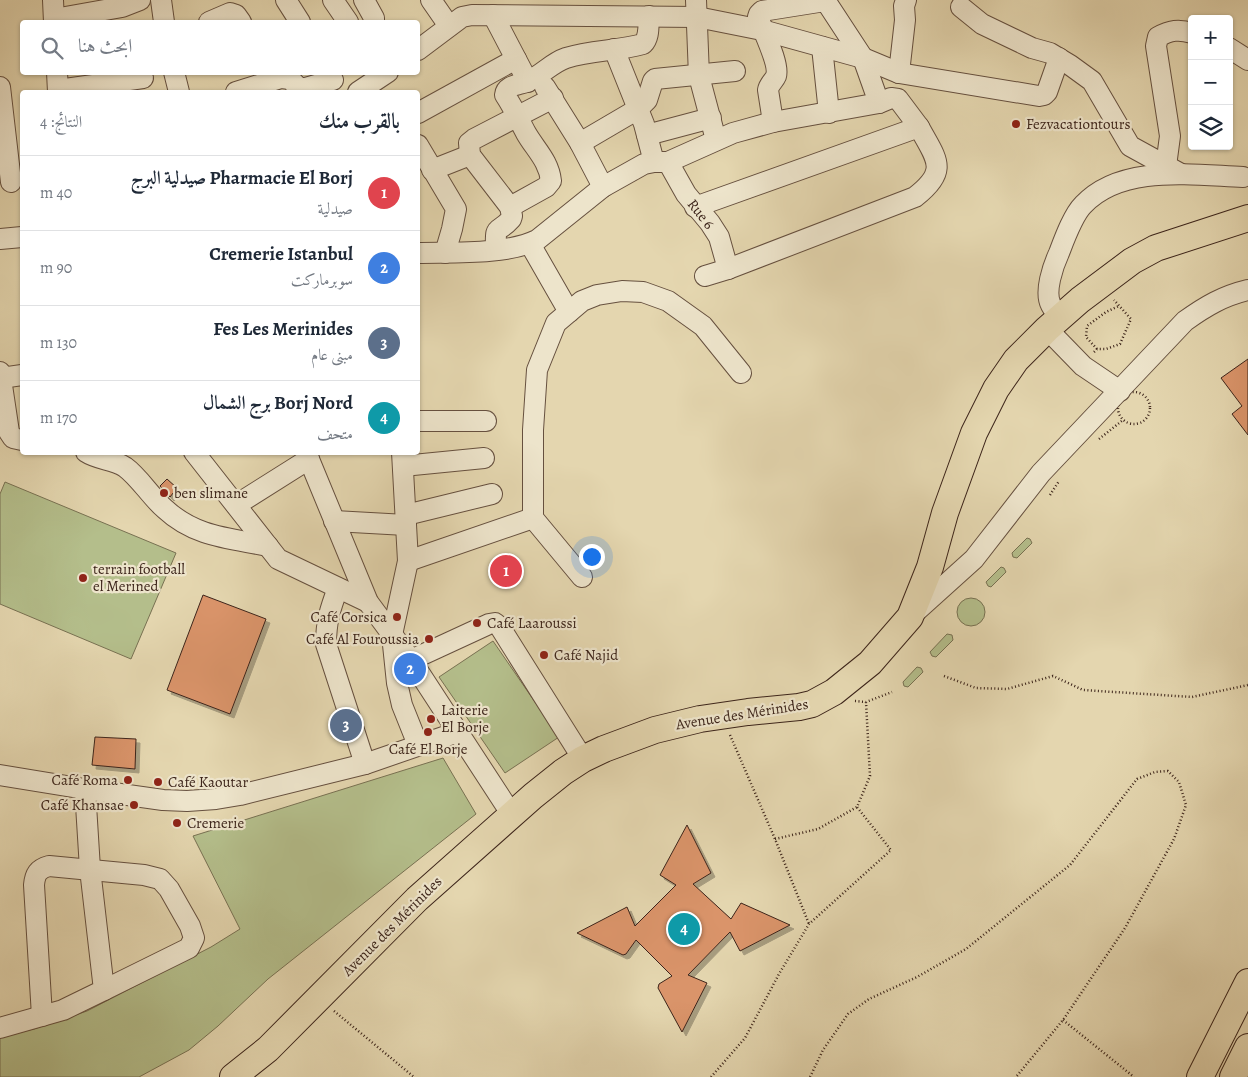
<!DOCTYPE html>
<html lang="ar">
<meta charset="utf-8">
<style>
body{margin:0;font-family:Alegreya,Amiri,serif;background:#f2f2f3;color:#1f2937;direction:rtl}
.controls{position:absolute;right:15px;top:15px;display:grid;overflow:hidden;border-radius:5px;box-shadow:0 1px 4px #0004}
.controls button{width:45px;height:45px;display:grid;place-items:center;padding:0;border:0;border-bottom:1px solid #e0e1e3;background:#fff;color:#1f2937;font:25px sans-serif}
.you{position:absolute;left:591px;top:556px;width:18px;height:18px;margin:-12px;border:4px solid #fff;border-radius:50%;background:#1a73e8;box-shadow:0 0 0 8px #1a73e833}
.badge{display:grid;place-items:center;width:32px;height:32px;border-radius:50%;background:#ea580c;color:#fff;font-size:16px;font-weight:700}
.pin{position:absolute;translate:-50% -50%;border:2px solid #fff;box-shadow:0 1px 5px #0006}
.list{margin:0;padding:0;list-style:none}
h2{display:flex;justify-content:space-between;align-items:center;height:65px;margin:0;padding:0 20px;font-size:21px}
h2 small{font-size:16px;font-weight:400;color:#747a83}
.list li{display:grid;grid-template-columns:32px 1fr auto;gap:15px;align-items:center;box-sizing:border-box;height:75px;padding:0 20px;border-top:1px solid #e0e1e3}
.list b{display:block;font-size:19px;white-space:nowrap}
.list p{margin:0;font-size:16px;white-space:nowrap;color:#747a83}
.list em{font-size:16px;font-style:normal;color:#747a83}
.icon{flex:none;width:28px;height:28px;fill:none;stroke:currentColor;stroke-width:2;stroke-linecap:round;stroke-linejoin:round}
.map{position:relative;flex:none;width:1248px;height:1077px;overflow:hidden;direction:ltr}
.search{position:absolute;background:#fff;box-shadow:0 1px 4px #0004;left:20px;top:20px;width:400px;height:55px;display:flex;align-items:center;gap:12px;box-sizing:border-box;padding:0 18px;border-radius:5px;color:#747a83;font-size:19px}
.panel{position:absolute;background:#fff;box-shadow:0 1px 4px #0004;left:20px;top:90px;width:400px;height:365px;border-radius:5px;direction:rtl}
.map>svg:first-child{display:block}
.green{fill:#b4be8b;stroke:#787152}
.building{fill:#da946a;stroke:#3c241a;filter:url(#shadow)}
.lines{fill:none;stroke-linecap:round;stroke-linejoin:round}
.minor-casing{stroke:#66503f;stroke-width:22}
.major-casing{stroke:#3c241a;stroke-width:28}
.path{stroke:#3c241a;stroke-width:2.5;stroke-dasharray:1 2.5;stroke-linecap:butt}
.minor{stroke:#ede4cb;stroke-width:20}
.major{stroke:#e4d6af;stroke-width:26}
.poi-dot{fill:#8f2418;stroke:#ede4cb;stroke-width:2}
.labels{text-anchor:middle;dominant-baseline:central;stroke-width:4.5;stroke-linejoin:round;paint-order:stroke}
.poi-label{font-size:15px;fill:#3c241a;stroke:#ede4cb;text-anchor:start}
.street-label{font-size:15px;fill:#3c241a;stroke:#ede4cb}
</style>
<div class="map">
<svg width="1248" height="1077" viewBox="0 0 1248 1077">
<defs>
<filter id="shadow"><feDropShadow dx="4" dy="4" stdDeviation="0" flood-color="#0004"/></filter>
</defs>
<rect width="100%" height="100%" fill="#e4d6af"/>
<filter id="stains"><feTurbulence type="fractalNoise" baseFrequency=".004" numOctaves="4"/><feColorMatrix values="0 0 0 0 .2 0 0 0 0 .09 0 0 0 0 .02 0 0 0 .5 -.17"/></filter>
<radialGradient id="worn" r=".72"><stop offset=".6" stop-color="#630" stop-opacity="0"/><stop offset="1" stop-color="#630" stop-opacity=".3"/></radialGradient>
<g class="green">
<path d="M 5,482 L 176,553 L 131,659 L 0,604 L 0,494 Z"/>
<path d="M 1027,538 L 1030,539 L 1032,543 L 1017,558 L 1013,557 L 1012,553 Z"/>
<path d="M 1001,567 L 1004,568 L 1006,572 L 991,587 L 988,586 L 986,582 Z"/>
<circle cx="971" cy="612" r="14"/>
<path d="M 947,634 L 952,635 L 953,640 L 936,657 L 932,656 L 930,652 Z"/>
<path d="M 493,641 L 559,737 L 505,773 L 439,677 Z"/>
<path d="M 917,667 L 921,668 L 923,672 L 908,687 L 904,686 L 903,682 Z"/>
<path d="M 443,758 L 476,814 L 268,979 L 218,1026 L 189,1050 L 139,1077 L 0,1077 L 0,1036 L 34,1029 L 87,1011 L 211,947 L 240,929 L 193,836 Z"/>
</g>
<g class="building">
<path d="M 1248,359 L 1248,435 L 1232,414 L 1242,406 L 1221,378 Z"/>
<path d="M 167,479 L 177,488 L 170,497 L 160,486 Z"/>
<path d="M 203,595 L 266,619 L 230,714 L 167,690 Z"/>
<path d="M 95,737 L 136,739 L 135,769 L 92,765 Z"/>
<path d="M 687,825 L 711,873 L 693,884 L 731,919 L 741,903 L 790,925 L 740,951 L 730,932 L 688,975 L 707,983 L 682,1032 L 658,988 L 659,984 L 672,976 L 636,940 L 626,954 L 623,955 L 577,933 L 627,907 L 635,926 L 676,885 L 660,875 Z"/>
</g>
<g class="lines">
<g class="minor-casing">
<g id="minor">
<path d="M 53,0 L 54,22"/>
<path d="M 161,0 L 164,22"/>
<path d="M 286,0 L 300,22"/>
<path d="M 333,0 L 348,22"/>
<path d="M 364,0 L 374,18 L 374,22"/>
<path d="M 431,0 L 449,26"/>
<path d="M 696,0 L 699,76 L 716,140"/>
<path d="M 825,0 L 863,58 L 879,103"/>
<path d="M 961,7 L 982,24 L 1032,48 L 1050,53 L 1070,65 L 1092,81 L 1130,146 L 1181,174"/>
<path d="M 493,15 L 516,59"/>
<path d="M 54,19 L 122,7 L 140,0"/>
<path d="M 209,22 L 230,13 L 236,15 L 241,22"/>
<path d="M 822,47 L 829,113"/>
<path d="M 1229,48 L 1248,60"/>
<path d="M 614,49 L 644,124 L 654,162"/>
<path d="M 418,50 L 462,17 L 472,15 L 697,17 L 762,30 L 863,58 L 899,73 L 1039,96 L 1044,95 L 1047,92 L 1059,58"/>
<path d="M 57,72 L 58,92"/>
<path d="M 174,72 L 179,92"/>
<path d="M 899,73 L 905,20 L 904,6 L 906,0"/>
<path d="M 0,87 L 11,182"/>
<path d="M 545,87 L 580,143 L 603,187"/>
<path d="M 58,90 L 143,78"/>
<path d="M 236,92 L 281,78 L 290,79 L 299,88 L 305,88 L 333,80"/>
<path d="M 358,92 L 388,72"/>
<path d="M 418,113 L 516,59 L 528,82"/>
<path d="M 773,122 L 768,90 C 769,84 774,81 776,76 C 780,64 762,29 758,17 L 759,14 L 762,11 L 825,1"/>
<path d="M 647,135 L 711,118"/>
<path d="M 580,143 L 638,109 L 647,100 L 653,81 L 655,79 L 735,71"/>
<path d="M 418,145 L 456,209 L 452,229 L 445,253"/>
<path d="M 668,162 L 686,194 L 710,223 L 719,237 L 728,269"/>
<path d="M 1166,166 L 1170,136 L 1156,46 L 1158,37 C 1170,30 1179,29 1192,33"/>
<path d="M 432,170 L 470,155"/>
<path d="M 510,207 L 546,187 L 551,181 C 549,161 535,149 526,133 C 519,120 513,107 505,95 C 506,85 519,85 526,82 C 541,76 551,63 566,58 C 591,50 618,51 643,44 C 650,37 648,25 649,16"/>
<path d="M 695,207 L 919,127 C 936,159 950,170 915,197 L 728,269 L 705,276"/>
<path d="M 0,239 L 22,237"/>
<path d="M 530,244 L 569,312"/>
<path d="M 496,250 C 495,222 497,235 511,219 L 512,216 L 510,207 L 470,155 L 469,143 L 474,139 L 553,98"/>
<path d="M 418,253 C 452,252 506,255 537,240 L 603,187 L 644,164 L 654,162 L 668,162 L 733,133 L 773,122 L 879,103 L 891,98 L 898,99 L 919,127"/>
<path d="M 1059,317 C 1057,313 1053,309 1051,305 C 1044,292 1053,266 1059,253 C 1064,240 1073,215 1083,205 C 1121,164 1192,175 1243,177"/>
<path d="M 1047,329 L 1083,366 L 1120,391"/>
<path d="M 0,372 L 9,432 L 13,438 L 22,440"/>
<path d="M 1,378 L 22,375"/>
<path d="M 418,421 L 486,421"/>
<path d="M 86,452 C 98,460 113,459 125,467 C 139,477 151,497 165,509 C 195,537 229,538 268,546"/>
<path d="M 194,452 L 278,559 L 368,602"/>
<path d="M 306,452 L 368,602 L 411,660 L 512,815"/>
<path d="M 402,452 L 408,561 L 392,635 L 397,683 L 402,705 L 418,745"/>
<path d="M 403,466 L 484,458"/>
<path d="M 236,505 L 309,459"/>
<path d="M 406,515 L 492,494"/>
<path d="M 334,521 L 406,525"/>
<path d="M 408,561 L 533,518"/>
<path d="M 582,577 L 533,518 L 533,430 L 537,370 L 556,323 L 582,301 L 597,295 L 622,291 L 643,292 L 668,301 L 703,326 L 741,373"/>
<path d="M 338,588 C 330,609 326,622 326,644 L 365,764"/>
<path d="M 913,614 L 974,559 L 1041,473 L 1185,321 C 1206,306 1223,296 1248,290"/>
<path d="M 411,660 L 489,624 L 495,623 L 500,627 L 583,759"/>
<path d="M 0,775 L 85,789 L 163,800 L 187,801 L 216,799 L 240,795 L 365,764 L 458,732"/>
<path d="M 42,1016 L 34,885 C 35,874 38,869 49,866 L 144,875 L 160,879 L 169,889 L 190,926 L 194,938 L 189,948 L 104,990"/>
<path d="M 0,1028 L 63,1010 L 104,990 L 90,869 L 85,789"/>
</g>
</g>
<g class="major-casing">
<g id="major">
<path d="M 233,1077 L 268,1049 L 417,899 L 533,796 L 563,772 L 583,759 L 604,749 L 655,730 L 700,719 L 748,712 L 799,707 L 812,704 L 834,692 L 870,663 L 910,617 L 930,567 L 945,513 L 974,433 L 996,389 L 1016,360 L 1047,329 L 1080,300 L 1132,261 L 1156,248 L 1248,218"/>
<path d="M 1200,1077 L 1248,982"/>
<path d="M 1233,1077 L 1248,1047"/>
</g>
</g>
<g class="path">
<path d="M 1097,349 L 1086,337 L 1087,326 L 1106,312 L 1119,306"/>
<path d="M 1094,352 L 1097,349 L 1106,349 L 1120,344 L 1131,319 L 1114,300"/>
<circle cx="1134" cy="408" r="16"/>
<path d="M 1099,439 L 1123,420"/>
<path d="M 1050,495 L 1059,481"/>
<path d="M 944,676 L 976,688 L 1007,689 L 1053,676 L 1083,690 L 1192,697 L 1248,685"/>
<path d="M 855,701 L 866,702 L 892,692"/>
<path d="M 730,735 L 775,839 L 809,924"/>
<path d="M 775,839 L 818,829 L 857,807 L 870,776 L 866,702"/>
<path d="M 334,1011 L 414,1077"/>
<path d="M 1063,1020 L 1134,1077"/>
<path d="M 711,1077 L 745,1038 L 779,974 L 809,924 L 891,850 L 857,807"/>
<path d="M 810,1077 L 823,1050 L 848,1014 L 869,999 L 917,977 L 966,949 L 1070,865 L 1137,779 L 1155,772 L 1168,771 L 1179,782 L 1186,805 L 1174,839 L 1125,928 L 1063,1020 L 1016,1077"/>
</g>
<use href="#minor" class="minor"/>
<use href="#major" class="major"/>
</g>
<g class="poi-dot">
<circle cx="1016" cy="124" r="5"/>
<circle cx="164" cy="493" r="5"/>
<circle cx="83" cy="578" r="5"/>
<circle cx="397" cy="617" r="5"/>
<circle cx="477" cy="623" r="5"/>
<circle cx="429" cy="639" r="5"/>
<circle cx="544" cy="655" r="5"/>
<circle cx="431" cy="719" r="5"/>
<circle cx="428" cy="732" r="5"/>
<circle cx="128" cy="780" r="5"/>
<circle cx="158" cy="782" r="5"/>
<circle cx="134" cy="805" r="5"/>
<circle cx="177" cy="823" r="5"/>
</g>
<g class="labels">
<g class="poi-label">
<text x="1026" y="124">Fezvacationtours</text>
<text x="174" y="493">ben slimane</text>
<text x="93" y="569">terrain football<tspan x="93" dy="17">el Merined</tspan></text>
<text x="387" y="617" text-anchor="end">Café Corsica</text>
<text x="487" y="623">Café Laaroussi</text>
<text x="419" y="639" text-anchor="end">Café Al Fouroussia</text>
<text x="554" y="655">Café Najid</text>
<text x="441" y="710">Laiterie<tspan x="441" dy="17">El Borje</tspan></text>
<text x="428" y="749" text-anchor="middle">Café El Borje</text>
<text x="118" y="780" text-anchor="end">Café Roma</text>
<text x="168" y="782">Café Kaoutar</text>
<text x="124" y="805" text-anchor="end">Café Khansae</text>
<text x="187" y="823">Cremerie</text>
</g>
<g class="street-label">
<text transform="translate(701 214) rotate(52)">Rue 6</text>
<text transform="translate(742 714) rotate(-9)">Avenue des Mérinides</text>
<text transform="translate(392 926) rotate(-45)">Avenue des Mérinides</text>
</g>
</g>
<rect width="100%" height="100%" filter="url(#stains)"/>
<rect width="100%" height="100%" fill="url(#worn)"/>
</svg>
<div class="controls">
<button>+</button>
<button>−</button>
<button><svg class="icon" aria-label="layers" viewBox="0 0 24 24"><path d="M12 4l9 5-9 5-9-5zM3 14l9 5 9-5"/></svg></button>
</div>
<div class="you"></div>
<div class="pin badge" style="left:506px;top:571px;background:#e0444e">1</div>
<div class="pin badge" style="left:410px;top:669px;background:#3f7fe0">2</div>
<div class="pin badge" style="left:346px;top:725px;background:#5c6f8a">3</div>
<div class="pin badge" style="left:684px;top:929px;background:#0f9aa8">4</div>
<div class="search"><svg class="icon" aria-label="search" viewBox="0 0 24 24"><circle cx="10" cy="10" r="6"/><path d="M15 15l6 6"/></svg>ابحث هنا</div>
<section class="panel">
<h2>بالقرب منك<small>النتائج: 4</small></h2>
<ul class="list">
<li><span class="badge" style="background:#e0444e">1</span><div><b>Pharmacie El Borj صيدلية البرج</b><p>صيدلية</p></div><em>40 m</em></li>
<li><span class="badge" style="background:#3f7fe0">2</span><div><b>Cremerie Istanbul</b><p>سوبرماركت</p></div><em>90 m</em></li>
<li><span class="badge" style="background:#5c6f8a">3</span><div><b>Fes Les Merinides</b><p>مبنى عام</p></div><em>130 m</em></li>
<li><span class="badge" style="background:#0f9aa8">4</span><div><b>Borj Nord برج الشمال</b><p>متحف</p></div><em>170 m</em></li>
</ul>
</section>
</div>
